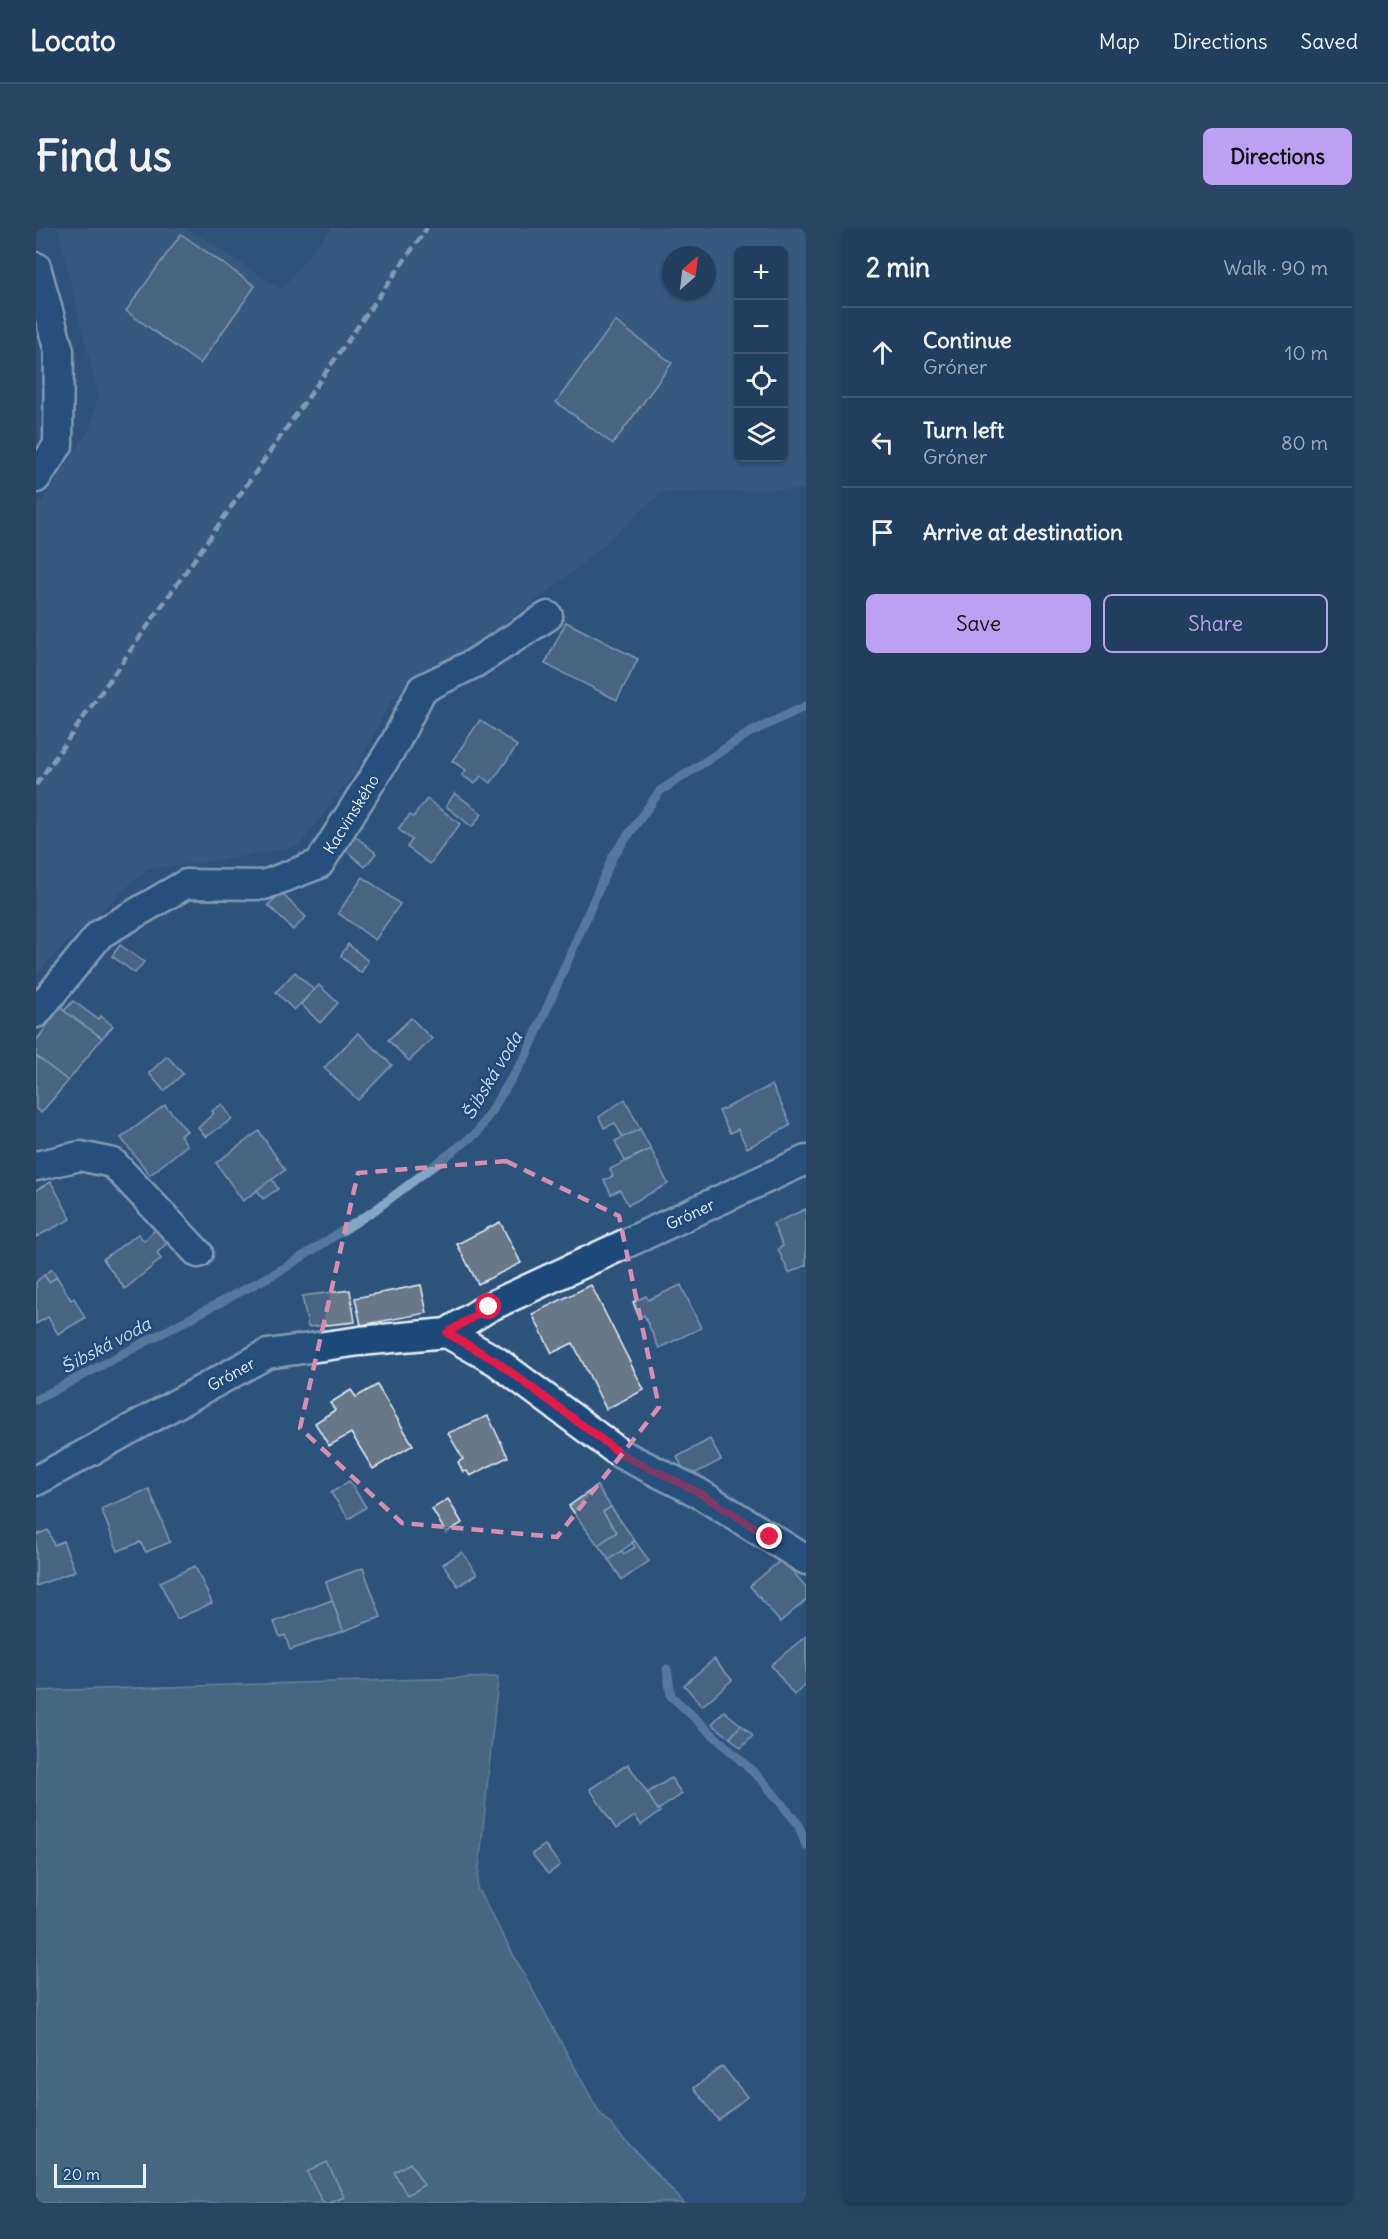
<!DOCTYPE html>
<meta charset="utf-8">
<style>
body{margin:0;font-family:Delius,sans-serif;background:#2a4564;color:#f1f3f6}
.controls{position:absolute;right:18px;top:18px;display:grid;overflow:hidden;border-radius:9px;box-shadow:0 2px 4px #0004}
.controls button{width:54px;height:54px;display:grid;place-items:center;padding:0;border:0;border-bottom:2px solid #3f5773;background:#223e5e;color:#f1f3f6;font:30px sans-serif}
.compass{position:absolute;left:626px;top:18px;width:54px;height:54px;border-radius:50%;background:#223e5e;box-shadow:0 2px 4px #0004;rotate:28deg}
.scale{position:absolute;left:18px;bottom:15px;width:92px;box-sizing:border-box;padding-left:6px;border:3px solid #e8f1f8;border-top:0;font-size:16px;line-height:21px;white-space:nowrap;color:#e8f1f8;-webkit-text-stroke:4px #1f4a7a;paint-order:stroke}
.stop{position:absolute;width:18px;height:18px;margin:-14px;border:4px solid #e11d48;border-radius:50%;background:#fff}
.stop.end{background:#e11d48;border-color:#fff;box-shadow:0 2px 6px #0008}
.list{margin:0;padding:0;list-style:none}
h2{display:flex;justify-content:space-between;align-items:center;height:78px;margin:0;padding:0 24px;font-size:26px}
h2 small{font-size:20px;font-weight:400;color:#a2aebc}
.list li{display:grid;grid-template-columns:39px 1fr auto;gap:18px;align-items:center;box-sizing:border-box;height:90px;padding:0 24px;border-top:2px solid #3f5773}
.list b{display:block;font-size:22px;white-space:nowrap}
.list p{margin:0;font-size:20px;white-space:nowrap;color:#a2aebc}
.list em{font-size:20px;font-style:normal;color:#a2aebc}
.actions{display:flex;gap:12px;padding:18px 24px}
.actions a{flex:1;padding:14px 0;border:2px solid #bca0f2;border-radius:9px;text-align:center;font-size:21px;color:#bca0f2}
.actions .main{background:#bca0f2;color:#111}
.icon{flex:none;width:33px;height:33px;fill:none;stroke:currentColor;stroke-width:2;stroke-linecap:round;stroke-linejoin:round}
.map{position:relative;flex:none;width:770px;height:1975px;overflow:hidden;border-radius:9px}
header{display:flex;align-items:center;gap:36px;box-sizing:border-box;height:84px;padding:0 30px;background:#223e5e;border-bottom:2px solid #3f5773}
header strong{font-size:28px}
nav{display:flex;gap:33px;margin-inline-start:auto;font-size:21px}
.intro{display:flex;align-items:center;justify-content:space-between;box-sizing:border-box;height:144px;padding:0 36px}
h1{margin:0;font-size:42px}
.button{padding:15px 27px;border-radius:9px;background:#bca0f2;color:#111;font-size:21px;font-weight:700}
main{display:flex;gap:36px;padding:0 36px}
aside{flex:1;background:#223e5e;border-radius:9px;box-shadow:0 2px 4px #0004}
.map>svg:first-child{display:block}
.built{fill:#3f5e80;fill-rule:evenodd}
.green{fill:#608184;stroke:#a4b9be;stroke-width:1.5}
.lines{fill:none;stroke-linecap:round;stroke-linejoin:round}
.stream{stroke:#84a7c3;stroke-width:9}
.building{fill:#687888;stroke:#e8f1f8;stroke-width:1.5}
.minor-casing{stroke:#e8f1f8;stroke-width:33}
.minor{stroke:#1f4a7a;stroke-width:28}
.rail{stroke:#e8f1f8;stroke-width:4.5;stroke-dasharray:9 4.5;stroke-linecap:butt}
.route{stroke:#e11d48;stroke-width:8}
.marked{fill:none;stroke:#d78fb1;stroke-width:4.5;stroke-dasharray:12 8;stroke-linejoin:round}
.labels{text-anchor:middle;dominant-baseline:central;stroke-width:5;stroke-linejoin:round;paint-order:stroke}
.street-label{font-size:16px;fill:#e8f1f8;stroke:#1f4a7a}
.water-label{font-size:18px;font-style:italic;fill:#cfdfeb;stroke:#1f4a7a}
</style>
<header>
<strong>Locato</strong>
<nav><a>Map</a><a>Directions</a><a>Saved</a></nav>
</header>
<div class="intro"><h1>Find us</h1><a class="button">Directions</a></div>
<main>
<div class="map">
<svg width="770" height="1975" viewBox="0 0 770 1975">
<rect width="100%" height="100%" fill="#2e537d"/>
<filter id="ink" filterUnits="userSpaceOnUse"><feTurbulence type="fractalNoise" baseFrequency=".0167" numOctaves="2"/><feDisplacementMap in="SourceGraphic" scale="12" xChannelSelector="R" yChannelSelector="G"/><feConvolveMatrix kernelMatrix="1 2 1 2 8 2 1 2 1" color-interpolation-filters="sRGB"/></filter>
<g filter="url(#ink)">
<path class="built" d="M 22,0 L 151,0 L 245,61 L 296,0 L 770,0 L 770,261 L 625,265 L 541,341 L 439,419 L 355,472 L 319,544 L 263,618 L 187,632 L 111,641 L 32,713 L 0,745 L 0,282 L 54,200 L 62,167 ZM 702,22 L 748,22 L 748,230 L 702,230 ZM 635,27 L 671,27 L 671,63 L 635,63 Z"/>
<path class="green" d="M 462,1449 L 441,1660 L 563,1884 L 648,1975 L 0,1975 L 0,1463 Z"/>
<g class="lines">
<g class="stream">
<path d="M 0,1172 L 247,1041 L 339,982 L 441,905 L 491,826 L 577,628 L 624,563 L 713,505 L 770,478"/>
<path d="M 631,1441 L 635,1468 L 726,1552 L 762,1596 L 770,1617"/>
</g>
</g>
<g class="building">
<path d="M 145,6 L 219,58 L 164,136 L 90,83 Z"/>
<path d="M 579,93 L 636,135 L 577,216 L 520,174 Z"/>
<path d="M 530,394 L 602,431 L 581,472 L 509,436 Z"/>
<path d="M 444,492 L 481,518 L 455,555 L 445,548 L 439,556 L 426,547 L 430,542 L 416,533 Z"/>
<path d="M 419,565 L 446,586 L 436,599 L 410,578 Z"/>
<path d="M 391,571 L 424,596 L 394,636 L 371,619 L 376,612 L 362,601 L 374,587 L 377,589 Z"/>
<path d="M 318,607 L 340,625 L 329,639 L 307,620 Z"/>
<path d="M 327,649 L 364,676 L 339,712 L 302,685 Z"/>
<path d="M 245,665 L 270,689 L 257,702 L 232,677 Z"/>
<path d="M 312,716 L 332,733 L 325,745 L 305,728 Z"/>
<path d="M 84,717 L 108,734 L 99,745 L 76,728 Z"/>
<path d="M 259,744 L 278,762 L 258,782 L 240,764 Z"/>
<path d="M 283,757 L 302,775 L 284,795 L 265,776 Z"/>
<path d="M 37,773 L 62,791 L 65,788 L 77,798 L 66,810 L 28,783 Z"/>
<path d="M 25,778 L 28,783 L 66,810 L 32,853 L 0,828 L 0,813 Z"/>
<path d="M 375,790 L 396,811 L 373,833 L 352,812 Z"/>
<path d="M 322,805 L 356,837 L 322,872 L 288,840 Z"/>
<path d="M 0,828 L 32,853 L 5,885 L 0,881 Z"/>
<path d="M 131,828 L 147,846 L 128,863 L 113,845 Z"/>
<path d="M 736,857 L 755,897 L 711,920 L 702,901 L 694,905 L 683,883 Z"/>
<path d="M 589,871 L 604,901 L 587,910 L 579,895 L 568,900 L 563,889 Z"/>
<path d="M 186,876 L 196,891 L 170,909 L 162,900 L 178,885 L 176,883 Z"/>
<path d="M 129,877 L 151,903 L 144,907 L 151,917 L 114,947 L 85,910 Z"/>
<path d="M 604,901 L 615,921 L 589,933 L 579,913 Z"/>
<path d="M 223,903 L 249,942 L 207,973 L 180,935 Z"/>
<path d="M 615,921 L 632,956 L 592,977 L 584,962 L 575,966 L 568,952 L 577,948 L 574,941 Z"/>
<path d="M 236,951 L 242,961 L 227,971 L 221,962 Z"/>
<path d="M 15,954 L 35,991 L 0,1009 L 0,962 Z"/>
<path d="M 770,981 L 770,1037 L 753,1045 L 742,1021 L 747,1018 L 737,996 Z"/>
<path d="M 464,994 L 485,1035 L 442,1056 L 421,1016 Z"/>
<path d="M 121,1000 L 132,1014 L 121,1025 L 125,1031 L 89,1061 L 67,1031 L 102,1006 L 108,1013 Z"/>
<path d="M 16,1041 L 21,1049 L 13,1054 L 8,1047 Z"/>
<path d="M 8,1047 L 13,1054 L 21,1049 L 35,1072 L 38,1070 L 49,1090 L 22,1106 L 12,1089 L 0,1096 L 0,1054 Z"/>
<path d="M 385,1057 L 391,1085 L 325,1097 L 319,1070 Z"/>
<path d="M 555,1057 L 608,1162 L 570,1181 L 537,1115 L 516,1125 L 496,1086 Z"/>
<path d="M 645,1057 L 665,1100 L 623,1120 L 608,1087 L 603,1089 L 597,1074 L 610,1068 L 612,1072 Z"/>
<path d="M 314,1062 L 319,1094 L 272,1099 L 266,1068 Z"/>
<path d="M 341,1157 L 377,1217 L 337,1241 L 315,1205 L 293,1218 L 279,1195 L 299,1182 L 294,1175 L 315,1162 L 320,1169 Z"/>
<path d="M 452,1188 L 472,1229 L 434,1248 L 431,1243 L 427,1244 L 422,1234 L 427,1231 L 412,1205 Z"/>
<path d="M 674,1211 L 685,1232 L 652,1249 L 641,1229 Z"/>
<path d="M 313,1253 L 330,1279 L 313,1291 L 295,1265 Z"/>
<path d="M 561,1258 L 575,1279 L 567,1284 L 581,1304 L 562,1317 L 533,1278 Z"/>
<path d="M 113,1261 L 134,1314 L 110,1324 L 104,1314 L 82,1323 L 65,1281 Z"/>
<path d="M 412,1271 L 426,1295 L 410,1305 L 396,1281 Z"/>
<path d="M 575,1279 L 599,1313 L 573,1332 L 562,1317 L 581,1304 L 567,1284 Z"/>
<path d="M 12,1302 L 18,1317 L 27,1313 L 39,1343 L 0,1358 L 0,1307 Z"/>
<path d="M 599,1313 L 613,1333 L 586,1352 L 573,1332 L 586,1323 L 588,1326 L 599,1319 L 596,1314 Z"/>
<path d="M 426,1324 L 441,1346 L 422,1358 L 407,1336 Z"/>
<path d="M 746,1331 L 770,1359 L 770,1372 L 744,1394 L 714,1358 Z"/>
<path d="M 159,1338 L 176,1375 L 141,1391 L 124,1354 Z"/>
<path d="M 327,1340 L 345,1389 L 307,1403 L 290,1354 Z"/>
<path d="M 296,1372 L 307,1403 L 254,1422 L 249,1407 L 244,1409 L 238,1394 Z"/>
<path d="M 770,1408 L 770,1457 L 758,1467 L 735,1437 Z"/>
<path d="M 678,1431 L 696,1452 L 666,1478 L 648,1457 Z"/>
<path d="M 688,1483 L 705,1497 L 694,1510 L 676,1496 Z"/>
<path d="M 705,1497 L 717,1508 L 705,1520 L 694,1510 Z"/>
<path d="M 592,1536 L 624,1584 L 605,1597 L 599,1588 L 580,1601 L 554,1561 Z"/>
<path d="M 635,1550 L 646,1566 L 622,1582 L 611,1565 Z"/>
<path d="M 509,1617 L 524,1637 L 512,1646 L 496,1626 Z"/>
<path d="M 686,1838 L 711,1869 L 682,1892 L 658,1860 Z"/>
<path d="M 291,1934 L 308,1969 L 294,1975 L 287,1975 L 271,1944 Z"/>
<path d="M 374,1935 L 388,1957 L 371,1967 L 358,1944 Z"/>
</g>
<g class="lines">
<g class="minor-casing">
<g id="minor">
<path d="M 0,39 L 23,123 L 22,217 L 0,250"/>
<path d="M 0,785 L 64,706 L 150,656 L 228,657 L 283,636 L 359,515 L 386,461 L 437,436 L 512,388"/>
<path d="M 0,938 L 44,928 L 77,935 L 162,1025"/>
<path d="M 411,1105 L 460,1133 L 585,1226 L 661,1264 L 770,1332"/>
<path d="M 0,1253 L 231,1126 L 324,1113 L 411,1105 L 453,1079 L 770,932"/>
</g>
</g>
<use href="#minor" class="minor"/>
<path class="rail" d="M 0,557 L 391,0"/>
</g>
</g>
<g class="lines" filter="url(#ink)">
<path class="route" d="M 453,1079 L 411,1105 L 460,1133 L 585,1226 L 662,1264 L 734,1309"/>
</g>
<path d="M0 0H770V1975H0ZM 470,933 L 583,988 L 623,1179 L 521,1309 L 366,1295 L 264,1200 L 322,945 Z" fill="#2e537d" fill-opacity=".55" fill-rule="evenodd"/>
<path class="marked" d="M 470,933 L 583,988 L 623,1179 L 521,1309 L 366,1295 L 264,1200 L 322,945 Z"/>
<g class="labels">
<g class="street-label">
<text transform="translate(315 586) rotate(-58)">Kacvinského</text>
<text transform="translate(654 986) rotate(-25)">Gróner</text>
<text transform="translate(195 1146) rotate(-29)">Gróner</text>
</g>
<g class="water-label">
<text transform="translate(456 847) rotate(-59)">Šibská voda</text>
<text transform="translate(70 1117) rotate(-28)">Šibská voda</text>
</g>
</g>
</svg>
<div class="controls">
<button>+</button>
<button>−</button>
<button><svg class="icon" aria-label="locate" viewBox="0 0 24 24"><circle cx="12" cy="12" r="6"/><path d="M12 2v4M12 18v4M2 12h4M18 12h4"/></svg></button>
<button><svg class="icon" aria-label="layers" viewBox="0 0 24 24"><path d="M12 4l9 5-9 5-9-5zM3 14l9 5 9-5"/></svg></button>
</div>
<svg class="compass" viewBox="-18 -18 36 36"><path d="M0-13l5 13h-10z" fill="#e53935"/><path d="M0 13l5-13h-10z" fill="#a2aebc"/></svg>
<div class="scale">20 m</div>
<div class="stop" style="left:453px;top:1079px"></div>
<div class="stop end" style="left:734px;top:1309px"></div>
</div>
<aside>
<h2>2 min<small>Walk · 90 m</small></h2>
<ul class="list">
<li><svg class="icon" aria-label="ahead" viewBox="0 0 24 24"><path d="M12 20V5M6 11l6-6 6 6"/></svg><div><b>Continue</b><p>Gróner</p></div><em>10 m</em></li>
<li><svg class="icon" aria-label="left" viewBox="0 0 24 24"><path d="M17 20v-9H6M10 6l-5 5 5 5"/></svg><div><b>Turn left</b><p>Gróner</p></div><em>80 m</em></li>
<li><svg class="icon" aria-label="arrive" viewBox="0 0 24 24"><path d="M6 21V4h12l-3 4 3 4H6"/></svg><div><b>Arrive at destination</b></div></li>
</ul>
<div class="actions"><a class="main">Save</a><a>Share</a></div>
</aside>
</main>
